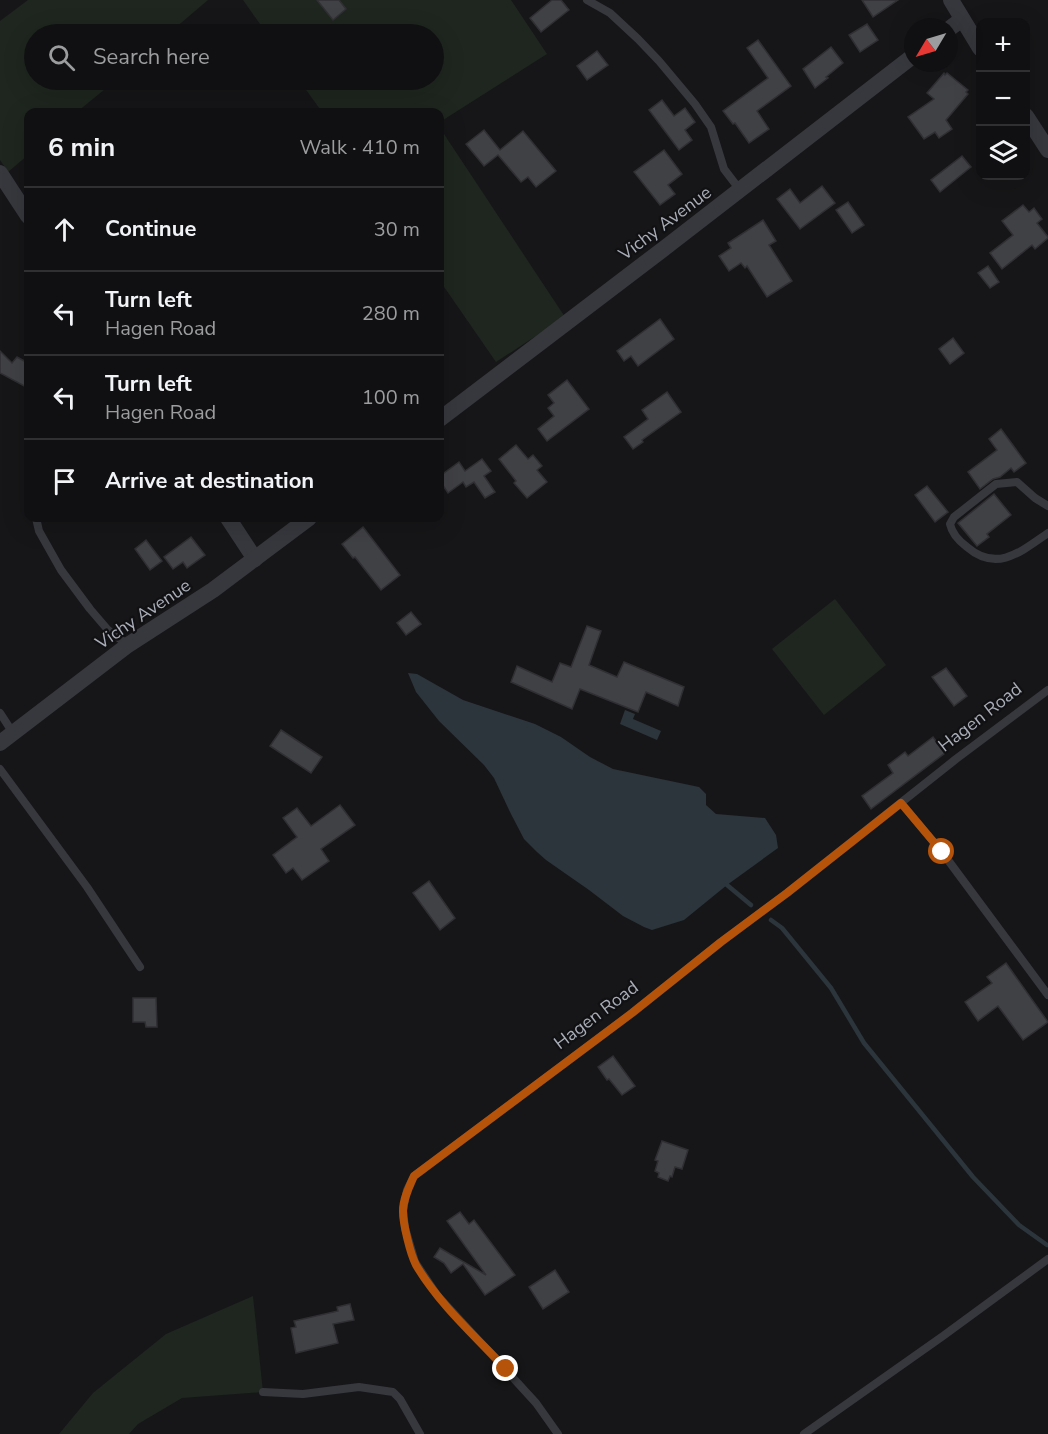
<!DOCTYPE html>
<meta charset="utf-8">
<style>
body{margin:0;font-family:"Nunito Sans",sans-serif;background:#19191b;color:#f1f3f6}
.controls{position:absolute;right:18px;top:18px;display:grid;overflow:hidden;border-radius:12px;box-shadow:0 6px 24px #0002}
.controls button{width:54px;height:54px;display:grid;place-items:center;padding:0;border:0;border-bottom:2px solid #303032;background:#101012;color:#f1f3f6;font:30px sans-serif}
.compass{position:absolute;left:904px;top:18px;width:54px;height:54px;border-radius:50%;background:#101012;box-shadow:0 6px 24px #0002;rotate:232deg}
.stop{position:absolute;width:18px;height:18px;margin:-14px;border:4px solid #b45309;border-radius:50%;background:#fff}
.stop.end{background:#b45309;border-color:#fff;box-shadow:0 2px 6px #0008}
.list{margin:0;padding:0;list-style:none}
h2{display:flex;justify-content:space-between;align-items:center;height:78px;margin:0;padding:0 24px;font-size:26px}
h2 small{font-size:20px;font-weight:400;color:#9c9d9f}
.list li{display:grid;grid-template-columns:39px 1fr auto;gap:18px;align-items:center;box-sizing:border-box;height:84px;padding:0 24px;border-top:2px solid #303032}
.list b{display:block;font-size:22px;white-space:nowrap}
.list p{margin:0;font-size:20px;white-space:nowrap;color:#9c9d9f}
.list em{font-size:20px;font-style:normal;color:#9c9d9f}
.icon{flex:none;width:33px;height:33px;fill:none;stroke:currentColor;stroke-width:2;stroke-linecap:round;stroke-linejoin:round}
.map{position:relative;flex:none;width:1048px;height:1434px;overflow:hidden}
.search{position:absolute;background:#101012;box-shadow:0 6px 24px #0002;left:24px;top:24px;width:420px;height:66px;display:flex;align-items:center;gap:15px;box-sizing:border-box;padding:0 21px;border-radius:33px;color:#9c9d9f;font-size:22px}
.panel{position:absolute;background:#101012;box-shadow:0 6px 24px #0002;left:24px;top:108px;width:420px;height:414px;border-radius:12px}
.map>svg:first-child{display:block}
.green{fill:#1e261f}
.water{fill:#2c353c}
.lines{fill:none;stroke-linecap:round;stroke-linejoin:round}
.stream{stroke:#2c353c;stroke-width:4.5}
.building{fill:#404145;stroke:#303034;stroke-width:1.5}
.service{stroke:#37383d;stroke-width:8}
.minor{stroke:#37383d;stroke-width:16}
.route{stroke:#b45309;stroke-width:8}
.labels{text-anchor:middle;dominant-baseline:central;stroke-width:4.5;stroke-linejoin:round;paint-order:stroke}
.street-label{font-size:18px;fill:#a8adb8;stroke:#111113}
</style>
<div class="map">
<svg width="1048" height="1434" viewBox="0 0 1048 1434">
<rect width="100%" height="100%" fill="#161618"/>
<g class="green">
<path d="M 28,0 L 208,0 L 168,34 L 34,34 L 34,80 L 116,80 L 77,112 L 28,112 L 28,155 L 8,172 L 0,160 L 0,21 Z"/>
<path d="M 243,0 L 511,0 L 547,54 L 440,122 L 440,112 L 322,112 L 299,80 L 434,80 L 434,34 L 267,34 Z"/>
<path d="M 440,128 L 565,317 L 496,362 L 440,281 Z"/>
<path d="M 835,599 L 886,665 L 824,715 L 772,649 Z"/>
<path d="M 253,1296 L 263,1392 L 182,1398 L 138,1424 L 129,1434 L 59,1434 L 93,1393 L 166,1334 Z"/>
</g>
<g class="water">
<path d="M 408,673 L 417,674 L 463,700 L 535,724 L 561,737 L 590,757 L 613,769 L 699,787 L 706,794 L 706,805 L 716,814 L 765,818 L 776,835 L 778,848 L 727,885 L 684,920 L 652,930 L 644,927 L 623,916 L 589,890 L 546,860 L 537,852 L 524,839 L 511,814 L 494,778 L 484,765 L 439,721 L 416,692 Z"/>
<path d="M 625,710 L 635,714 L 633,719 L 661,731 L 657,740 L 620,724 Z"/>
</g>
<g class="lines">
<g class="stream">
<path d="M 727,885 L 751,905"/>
<path d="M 771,920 L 782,928 L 831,988 L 864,1043 L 973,1177 L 1019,1225 L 1047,1245"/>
</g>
</g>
<g class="building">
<path d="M 317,0 L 339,0 L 346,9 L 333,20 Z"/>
<path d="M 552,0 L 561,0 L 569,10 L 541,32 L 530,18 Z"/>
<path d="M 862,0 L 898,0 L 873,17 Z"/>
<path d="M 867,24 L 878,40 L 860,52 L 849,35 Z"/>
<path d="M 758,40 L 791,86 L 757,111 L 769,129 L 749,143 L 735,123 L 733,124 L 723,111 L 768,78 L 747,48 Z"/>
<path d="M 831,47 L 843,63 L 826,77 L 828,78 L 815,88 L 803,69 Z"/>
<path d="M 597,51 L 608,65 L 587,80 L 577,66 Z"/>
<path d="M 944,73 L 945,75 L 947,73 L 968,90 L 966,92 L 968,94 L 946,120 L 952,129 L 939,138 L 935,132 L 924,139 L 908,117 L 934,99 L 927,93 Z"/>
<path d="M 662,100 L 674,116 L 685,108 L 695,122 L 685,130 L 692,140 L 679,150 L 649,110 Z"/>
<path d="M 484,130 L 500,150 L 523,131 L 556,171 L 536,187 L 528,177 L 521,182 L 498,155 L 484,166 L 466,144 Z"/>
<path d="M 664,150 L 682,174 L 668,185 L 675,194 L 660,205 L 634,172 Z"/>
<path d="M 962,156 L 971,167 L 940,192 L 931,180 Z"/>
<path d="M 822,186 L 835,203 L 800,229 L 777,199 L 790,189 L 800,203 Z"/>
<path d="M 848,202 L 864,225 L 852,233 L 836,210 Z"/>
<path d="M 1023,205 L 1029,212 L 1034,208 L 1042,219 L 1037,223 L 1048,237 L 1048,238 L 1035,249 L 1032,245 L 1002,269 L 990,253 L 1013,235 L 1002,221 Z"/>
<path d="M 763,220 L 776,241 L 769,245 L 792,281 L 767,297 L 747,266 L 745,268 L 741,263 L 729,271 L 719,256 L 731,248 L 728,243 Z"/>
<path d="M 988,266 L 999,282 L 990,288 L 978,273 Z"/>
<path d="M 660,319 L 674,339 L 638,366 L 631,356 L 624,361 L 617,351 Z"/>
<path d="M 953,338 L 964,353 L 950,364 L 939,349 Z"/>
<path d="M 0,351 L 12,363 L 17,357 L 28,363 L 28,388 L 0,373 Z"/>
<path d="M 567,380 L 589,409 L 547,441 L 538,429 L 554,416 L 548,408 L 554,403 L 548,395 Z"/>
<path d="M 667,392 L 681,412 L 642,440 L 643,442 L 633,449 L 624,437 L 648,419 L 642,410 Z"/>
<path d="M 1001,429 L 1026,463 L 1014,472 L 1011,468 L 1000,477 L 993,479 L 980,489 L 968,472 L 997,450 L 989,439 Z"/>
<path d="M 516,445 L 528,459 L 533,455 L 542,466 L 537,470 L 547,482 L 527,498 L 514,483 L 516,481 L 499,459 Z"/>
<path d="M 482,459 L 491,471 L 484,476 L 495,492 L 485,498 L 474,482 L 466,487 L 463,482 L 448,493 L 440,481 L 440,476 L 459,462 L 465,471 Z"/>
<path d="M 927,486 L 948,512 L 935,522 L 915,495 Z"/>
<path d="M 994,494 L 1011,515 L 987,534 L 989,537 L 977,546 L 958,523 Z"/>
<path d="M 363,527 L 400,575 L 381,590 L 355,557 L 353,558 L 342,544 Z"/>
<path d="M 191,537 L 205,555 L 187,568 L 183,562 L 173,569 L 164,557 Z"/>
<path d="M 146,540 L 162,561 L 150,570 L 135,549 Z"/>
<path d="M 411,612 L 421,624 L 406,635 L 397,623 Z"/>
<path d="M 587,626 L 601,631 L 589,665 L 617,677 L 624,662 L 684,687 L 678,706 L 646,692 L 638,712 L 580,689 L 572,709 L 511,682 L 517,666 L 552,682 L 560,663 L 571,667 Z"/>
<path d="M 946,668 L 967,696 L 954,706 L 932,677 Z"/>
<path d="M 281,730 L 322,757 L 311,773 L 270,746 Z"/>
<path d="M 933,737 L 945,753 L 871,809 L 862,796 L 893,773 L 888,765 L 905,752 L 908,756 Z"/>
<path d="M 340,805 L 355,825 L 321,849 L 329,861 L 302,880 L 293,868 L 286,873 L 273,855 L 297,837 L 283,818 L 297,808 L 311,826 Z"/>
<path d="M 429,881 L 455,918 L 440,930 L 413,893 Z"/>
<path d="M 1006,963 L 1048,1022 L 1023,1040 L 998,1006 L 978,1021 L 965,1002 L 992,983 L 987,977 Z"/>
<path d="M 133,998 L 156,998 L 157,1027 L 146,1027 L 145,1022 L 133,1022 Z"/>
<path d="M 613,1056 L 635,1086 L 622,1095 L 609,1079 L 607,1080 L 598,1067 Z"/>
<path d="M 662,1141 L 688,1150 L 682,1169 L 675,1167 L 672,1177 L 670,1176 L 668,1181 L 658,1177 L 659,1173 L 655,1171 L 658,1161 L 655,1160 Z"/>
<path d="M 460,1212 L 469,1224 L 474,1220 L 515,1275 L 485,1295 L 463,1264 L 451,1273 L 444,1263 L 434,1257 L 440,1248 L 486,1275 L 447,1221 Z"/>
<path d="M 555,1270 L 569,1292 L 543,1309 L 529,1287 Z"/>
<path d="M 350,1304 L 354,1320 L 333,1324 L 338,1343 L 296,1353 L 291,1328 L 296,1327 L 294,1321 L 338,1311 L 337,1307 Z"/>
</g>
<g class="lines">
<g class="service">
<path d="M 587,0 L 610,13 L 638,39 L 659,61 L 695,104 L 711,127 L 724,169 L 740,190"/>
<path d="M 1048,506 L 1035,498 L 1017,482 L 996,484 L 954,517 L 950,524 C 952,534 959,541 967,547 C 997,573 1022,551 1048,533"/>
<path d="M 36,518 L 39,531 L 61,570 L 90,609 L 108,630 L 128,645"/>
<path d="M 0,713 L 13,733"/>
<path d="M 0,769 L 87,887 L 140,967"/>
<path d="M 901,803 L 942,852 L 1048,995"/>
<path d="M 263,1392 L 303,1394 L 359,1387 L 393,1392 L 400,1399 L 420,1434"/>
<path d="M 558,1434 L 536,1403 L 437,1295 L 415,1262 L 405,1228 L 403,1210 L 407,1190 L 414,1176 L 632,1013 L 721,942 L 787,893 L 956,759 L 1048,690"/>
<path d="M 804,1434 L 943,1336 L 1048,1259"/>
</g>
<g class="minor">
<path d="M 951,0 L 980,48"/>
<path d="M 949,29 L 962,19"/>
<path d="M 1026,116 L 1048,150"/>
<path d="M 0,173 L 28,216"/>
<path d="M 440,419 L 666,247 L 913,56"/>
<path d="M 228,518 L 255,559"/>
<path d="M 0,743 L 128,645 L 213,590 L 309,518"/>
</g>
</g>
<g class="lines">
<path class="route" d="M 506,1369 C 475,1336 439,1304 416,1265 C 410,1253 403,1224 403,1211 C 403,1199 409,1187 414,1176 L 632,1013 L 721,942 L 787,893 L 901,803 L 942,852"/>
</g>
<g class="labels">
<g class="street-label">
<text transform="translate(665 223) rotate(-37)">Vichy Avenue</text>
<text transform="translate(143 614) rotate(-34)">Vichy Avenue</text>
<text transform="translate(980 717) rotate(-38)">Hagen Road</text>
<text transform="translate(596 1015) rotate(-37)">Hagen Road</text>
</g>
</g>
</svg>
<div class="controls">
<button>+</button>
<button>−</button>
<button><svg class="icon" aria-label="layers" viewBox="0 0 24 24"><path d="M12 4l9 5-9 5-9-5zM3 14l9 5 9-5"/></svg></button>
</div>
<svg class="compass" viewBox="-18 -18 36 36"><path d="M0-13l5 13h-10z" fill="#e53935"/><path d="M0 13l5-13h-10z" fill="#9c9d9f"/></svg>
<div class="stop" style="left:942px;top:852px"></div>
<div class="stop end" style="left:506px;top:1369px"></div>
<div class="search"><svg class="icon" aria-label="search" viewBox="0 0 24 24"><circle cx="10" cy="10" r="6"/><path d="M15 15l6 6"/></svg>Search here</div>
<section class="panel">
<h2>6 min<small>Walk · 410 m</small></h2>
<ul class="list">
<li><svg class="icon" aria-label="ahead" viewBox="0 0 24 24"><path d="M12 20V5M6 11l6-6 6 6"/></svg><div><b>Continue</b></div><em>30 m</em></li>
<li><svg class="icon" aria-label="left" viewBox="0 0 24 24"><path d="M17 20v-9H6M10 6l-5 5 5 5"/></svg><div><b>Turn left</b><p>Hagen Road</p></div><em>280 m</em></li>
<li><svg class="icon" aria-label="left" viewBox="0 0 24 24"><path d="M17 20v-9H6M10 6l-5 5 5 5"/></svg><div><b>Turn left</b><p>Hagen Road</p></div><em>100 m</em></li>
<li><svg class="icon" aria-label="arrive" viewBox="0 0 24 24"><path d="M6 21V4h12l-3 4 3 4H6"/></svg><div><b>Arrive at destination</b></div></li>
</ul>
</section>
</div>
